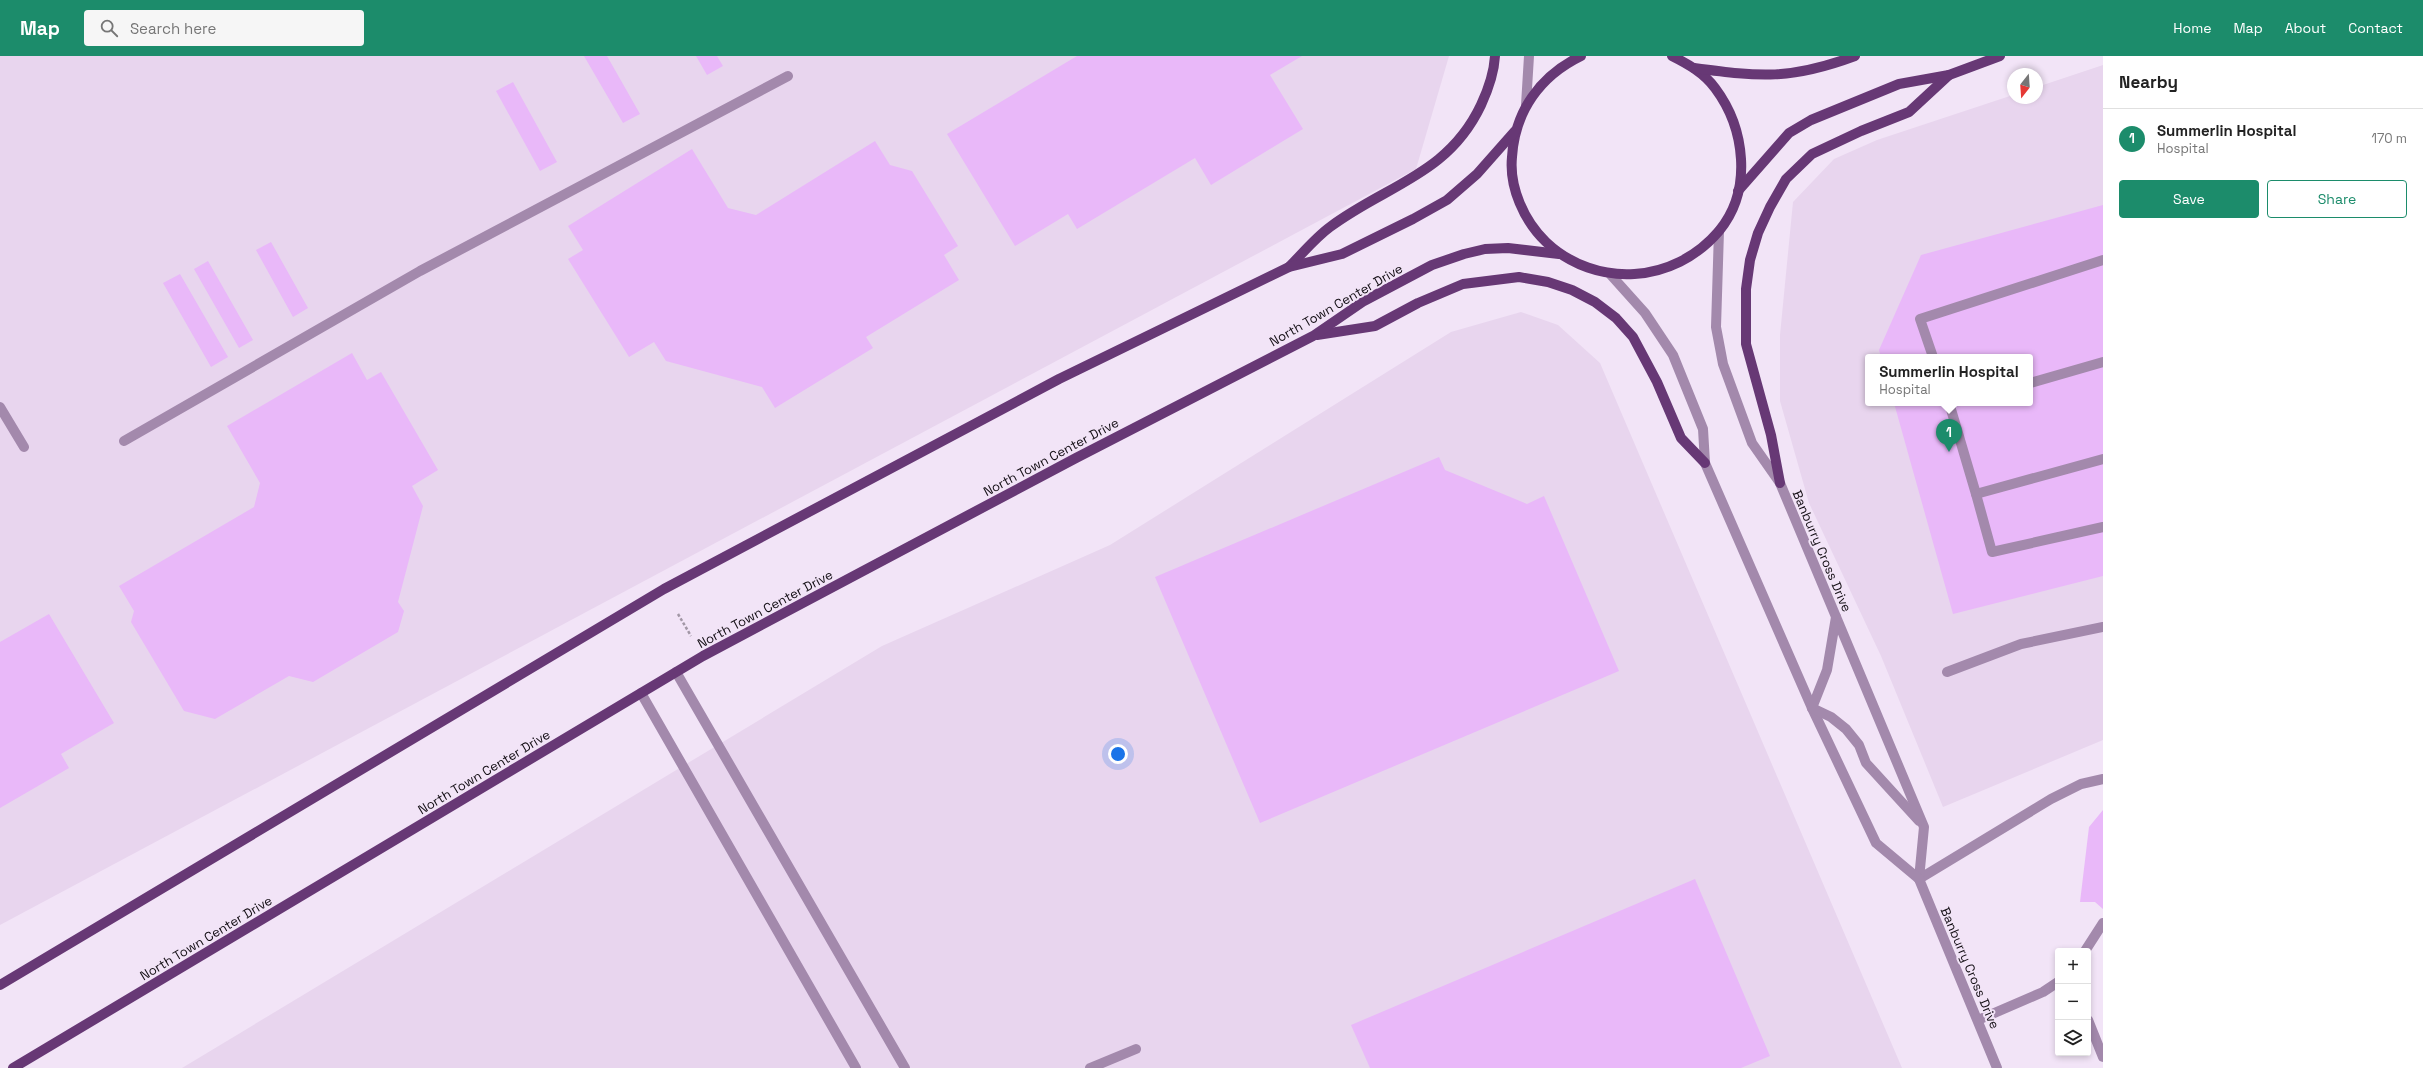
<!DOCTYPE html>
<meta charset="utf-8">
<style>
body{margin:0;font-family:"Space Grotesk",sans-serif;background:#f6f6f6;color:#222}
.controls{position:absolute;right:12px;bottom:12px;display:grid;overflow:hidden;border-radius:4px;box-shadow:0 2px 6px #0003}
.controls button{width:36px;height:36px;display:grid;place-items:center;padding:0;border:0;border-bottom:1px solid #e0e0e0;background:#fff;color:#222;font:20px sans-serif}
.compass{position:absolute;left:2007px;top:12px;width:36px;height:36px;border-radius:50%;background:#fff;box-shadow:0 2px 6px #0003;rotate:197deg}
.you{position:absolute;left:1118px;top:698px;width:14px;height:14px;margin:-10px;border:3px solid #fff;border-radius:50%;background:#1a73e8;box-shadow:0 0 0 6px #1a73e833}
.badge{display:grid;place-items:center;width:26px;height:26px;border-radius:50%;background:#1c8c6b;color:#fff;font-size:13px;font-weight:700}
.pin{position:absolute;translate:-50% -33px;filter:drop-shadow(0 1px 2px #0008)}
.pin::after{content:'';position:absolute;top:21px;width:14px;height:12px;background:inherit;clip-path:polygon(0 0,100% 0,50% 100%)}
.popup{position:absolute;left:1865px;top:298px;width:168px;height:52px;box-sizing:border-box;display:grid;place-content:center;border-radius:4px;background:#fff;filter:drop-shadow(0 1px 3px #0005);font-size:13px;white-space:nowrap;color:#767676}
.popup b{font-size:15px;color:#222}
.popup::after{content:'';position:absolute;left:50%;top:100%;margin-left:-8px;border:8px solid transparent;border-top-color:#fff}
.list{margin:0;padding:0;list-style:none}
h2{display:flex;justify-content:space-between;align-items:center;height:52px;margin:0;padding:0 16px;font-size:17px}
h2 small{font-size:13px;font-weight:400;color:#767676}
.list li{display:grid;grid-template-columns:26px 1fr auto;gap:12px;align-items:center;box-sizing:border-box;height:60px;padding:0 16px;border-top:1px solid #e0e0e0}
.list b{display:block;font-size:15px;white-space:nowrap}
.list p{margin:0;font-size:13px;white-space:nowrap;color:#767676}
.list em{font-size:13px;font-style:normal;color:#767676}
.actions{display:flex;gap:8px;padding:12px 16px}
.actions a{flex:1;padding:9px 0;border:1px solid #1c8c6b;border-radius:4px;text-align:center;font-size:14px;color:#1c8c6b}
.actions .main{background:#1c8c6b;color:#fff}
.icon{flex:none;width:22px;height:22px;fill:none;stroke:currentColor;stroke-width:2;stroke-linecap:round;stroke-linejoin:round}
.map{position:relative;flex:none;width:2103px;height:1012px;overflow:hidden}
header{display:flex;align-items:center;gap:24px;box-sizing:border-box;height:56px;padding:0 20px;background:#1c8c6b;color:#fff}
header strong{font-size:19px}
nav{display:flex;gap:22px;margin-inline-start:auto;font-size:14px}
.search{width:280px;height:36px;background:#f6f6f6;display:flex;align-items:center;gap:10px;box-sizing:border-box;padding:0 14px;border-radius:4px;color:#767676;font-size:15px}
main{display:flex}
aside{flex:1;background:#fff}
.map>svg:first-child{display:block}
.built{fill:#e8d5ee;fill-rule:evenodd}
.building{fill:#e9b8f9}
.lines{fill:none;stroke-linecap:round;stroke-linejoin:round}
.path{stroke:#a297a6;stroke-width:2.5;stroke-dasharray:3 2;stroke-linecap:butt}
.service{stroke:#a389ac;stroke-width:10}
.tertiary{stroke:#a389ac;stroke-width:10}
.primary{stroke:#673875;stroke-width:10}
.labels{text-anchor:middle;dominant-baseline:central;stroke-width:4;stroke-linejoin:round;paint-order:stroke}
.street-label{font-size:13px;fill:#120d13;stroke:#f2e4f7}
</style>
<header>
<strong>Map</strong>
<div class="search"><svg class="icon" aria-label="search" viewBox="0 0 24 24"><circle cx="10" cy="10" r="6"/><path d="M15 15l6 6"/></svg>Search here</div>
<nav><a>Home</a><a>Map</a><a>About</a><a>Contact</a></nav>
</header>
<main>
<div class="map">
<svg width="2103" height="1012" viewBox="0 0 2103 1012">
<rect width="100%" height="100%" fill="#f2e4f7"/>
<g class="built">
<path d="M 0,0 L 1449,0 L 1416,113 L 0,869 Z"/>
<path d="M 2103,9 L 2103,684 L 1943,751 L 1881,600 L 1809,447 L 1780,345 L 1780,279 L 1793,146 L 1834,103 L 1877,84 L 2013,39 L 2013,42 L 2037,42 L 2037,31 ZM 1868,301 L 2030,301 L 2030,347 L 1868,347 Z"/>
<path d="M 1521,256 L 1558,269 L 1600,307 L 1902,1012 L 182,1012 L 882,590 L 1110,489 L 1451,276 Z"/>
</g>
<g class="building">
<path d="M 584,0 L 607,0 L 640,58 L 623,67 Z"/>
<path d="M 696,0 L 717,0 L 723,10 L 707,19 Z"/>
<path d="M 1077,0 L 1302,0 L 1270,19 L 1303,73 L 1211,129 L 1195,102 L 1077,173 L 1068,158 L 1015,190 L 947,78 Z"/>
<path d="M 513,26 L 557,106 L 540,115 L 496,35 Z"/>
<path d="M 875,85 L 890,109 L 912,115 L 958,190 L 944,199 L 959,224 L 866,281 L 873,292 L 775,352 L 762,331 L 666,305 L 654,286 L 629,301 L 568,203 L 583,194 L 568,170 L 692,93 L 728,152 L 756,159 Z"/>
<path d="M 2103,149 L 2103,520 L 1953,558 L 1894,347 L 2030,347 L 2030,301 L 1881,301 L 1879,294 L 1921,199 Z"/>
<path d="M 271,186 L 308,252 L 293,261 L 256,194 Z"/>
<path d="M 208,205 L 253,284 L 239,292 L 194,213 Z"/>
<path d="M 180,218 L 228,301 L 211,311 L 163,227 Z"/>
<path d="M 352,297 L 367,324 L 381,316 L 438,414 L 412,430 L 423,450 L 398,546 L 404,555 L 398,576 L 313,626 L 289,620 L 215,663 L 184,655 L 131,566 L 134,555 L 119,530 L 254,451 L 260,427 L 227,370 Z"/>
<path d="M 1439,401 L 1445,414 L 1527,448 L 1544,440 L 1619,615 L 1260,767 L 1155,521 Z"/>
<path d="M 49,558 L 114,667 L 61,698 L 69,712 L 0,752 L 0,586 Z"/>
<path d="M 2103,754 L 2103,853 L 2095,846 L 2080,846 L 2089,771 Z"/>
<path d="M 1695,823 L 1770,1000 L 1741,1012 L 1370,1012 L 1351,969 Z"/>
</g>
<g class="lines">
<path class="path" d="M 678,558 L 691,580"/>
<g class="service">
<path d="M 1933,301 L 1920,263 L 2103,204"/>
<path d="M 2030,327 L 2103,306"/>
<path d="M 1950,350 L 1976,438"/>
<path d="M 0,351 L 24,391"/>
<path d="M 124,385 L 420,215 L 788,20"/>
<path d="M 2103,403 L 1976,438 L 1992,496 L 2103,471"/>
<path d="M 676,616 L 905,1012"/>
<path d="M 1947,616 L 2021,588 L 2103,571"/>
<path d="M 641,637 L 856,1012"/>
<path d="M 1919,823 L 2051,743 L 2081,728 L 2103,723"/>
<path d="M 2085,895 L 2103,867"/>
<path d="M 1978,964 L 2043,936 L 2058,926"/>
<path d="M 2088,964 L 2103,1001"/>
<path d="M 1090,1012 L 1136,993"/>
</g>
<g class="tertiary">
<path d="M 1526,49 L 1529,0"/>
<path d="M 1719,175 L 1716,271 L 1723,308 L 1752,387 L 1780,427 L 1924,771 L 1919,823"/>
<path d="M 1610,218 L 1645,257 L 1673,299 L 1703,373 L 1705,407 L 1812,652 L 1876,787 L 1919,823 L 1997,1012"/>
<path d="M 1836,561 L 1827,614 L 1812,652 L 1831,661 L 1846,673 L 1859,689 L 1866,707 L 1919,765"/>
</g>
<g class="primary">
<path d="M 1581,0 C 1540,20 1515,55 1512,101 C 1509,131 1524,165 1546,186 C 1596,233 1674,228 1719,175 C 1753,134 1745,72 1715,32 C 1704,17 1688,8 1672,0"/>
<path d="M 1694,12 C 1761,21 1790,24 1855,0"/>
<path d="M 1738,135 L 1789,77 L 1811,64 L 1899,28 L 1949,19 L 2000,0"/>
<path d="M 1289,211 C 1302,198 1315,182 1330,171 C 1386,129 1448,119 1481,49 C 1488,34 1494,17 1495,0"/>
<path d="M 1317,279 L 1375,270 L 1418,247 L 1463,228 L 1519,221 L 1548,226 L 1572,234 L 1595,246 L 1616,262 L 1633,281 L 1657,326 L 1681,382 L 1705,407"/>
<path d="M 1780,427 L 1771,379 L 1746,288 L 1746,233 L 1750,204 L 1758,177 L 1770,151 L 1786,123 L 1812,98 L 1861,75 L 1909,56 L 1949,19"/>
<path d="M 0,929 L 664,533 L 1059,323 L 1289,211 L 1342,198 L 1413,163 L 1447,144 L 1477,118 L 1515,75"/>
<path d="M 13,1012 L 703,600 L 1076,402 L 1313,280 L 1364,245 L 1432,209 L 1464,198 L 1485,193 L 1508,192 L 1559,198"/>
</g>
</g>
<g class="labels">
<g class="street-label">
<text transform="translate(1336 249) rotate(-30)">North Town Center Drive</text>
<text transform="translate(1051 401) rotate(-28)">North Town Center Drive</text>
<text transform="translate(1822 495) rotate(67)">Banburry Cross Drive</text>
<text transform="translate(765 553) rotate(-28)">North Town Center Drive</text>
<text transform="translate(484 716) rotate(-31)">North Town Center Drive</text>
<text transform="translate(206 882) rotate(-31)">North Town Center Drive</text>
<text transform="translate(1970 912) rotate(67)">Banburry Cross Drive</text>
</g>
</g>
</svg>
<div class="controls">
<button>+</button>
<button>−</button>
<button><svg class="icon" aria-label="layers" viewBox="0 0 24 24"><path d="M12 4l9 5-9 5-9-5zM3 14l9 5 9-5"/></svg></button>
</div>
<svg class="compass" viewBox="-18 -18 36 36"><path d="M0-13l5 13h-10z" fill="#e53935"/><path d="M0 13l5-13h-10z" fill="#767676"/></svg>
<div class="you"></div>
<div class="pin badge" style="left:1949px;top:396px">1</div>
<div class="popup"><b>Summerlin Hospital</b>Hospital</div>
</div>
<aside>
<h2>Nearby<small></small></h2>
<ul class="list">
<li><span class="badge">1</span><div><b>Summerlin Hospital</b><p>Hospital</p></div><em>170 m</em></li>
</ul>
<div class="actions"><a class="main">Save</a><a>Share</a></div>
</aside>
</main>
